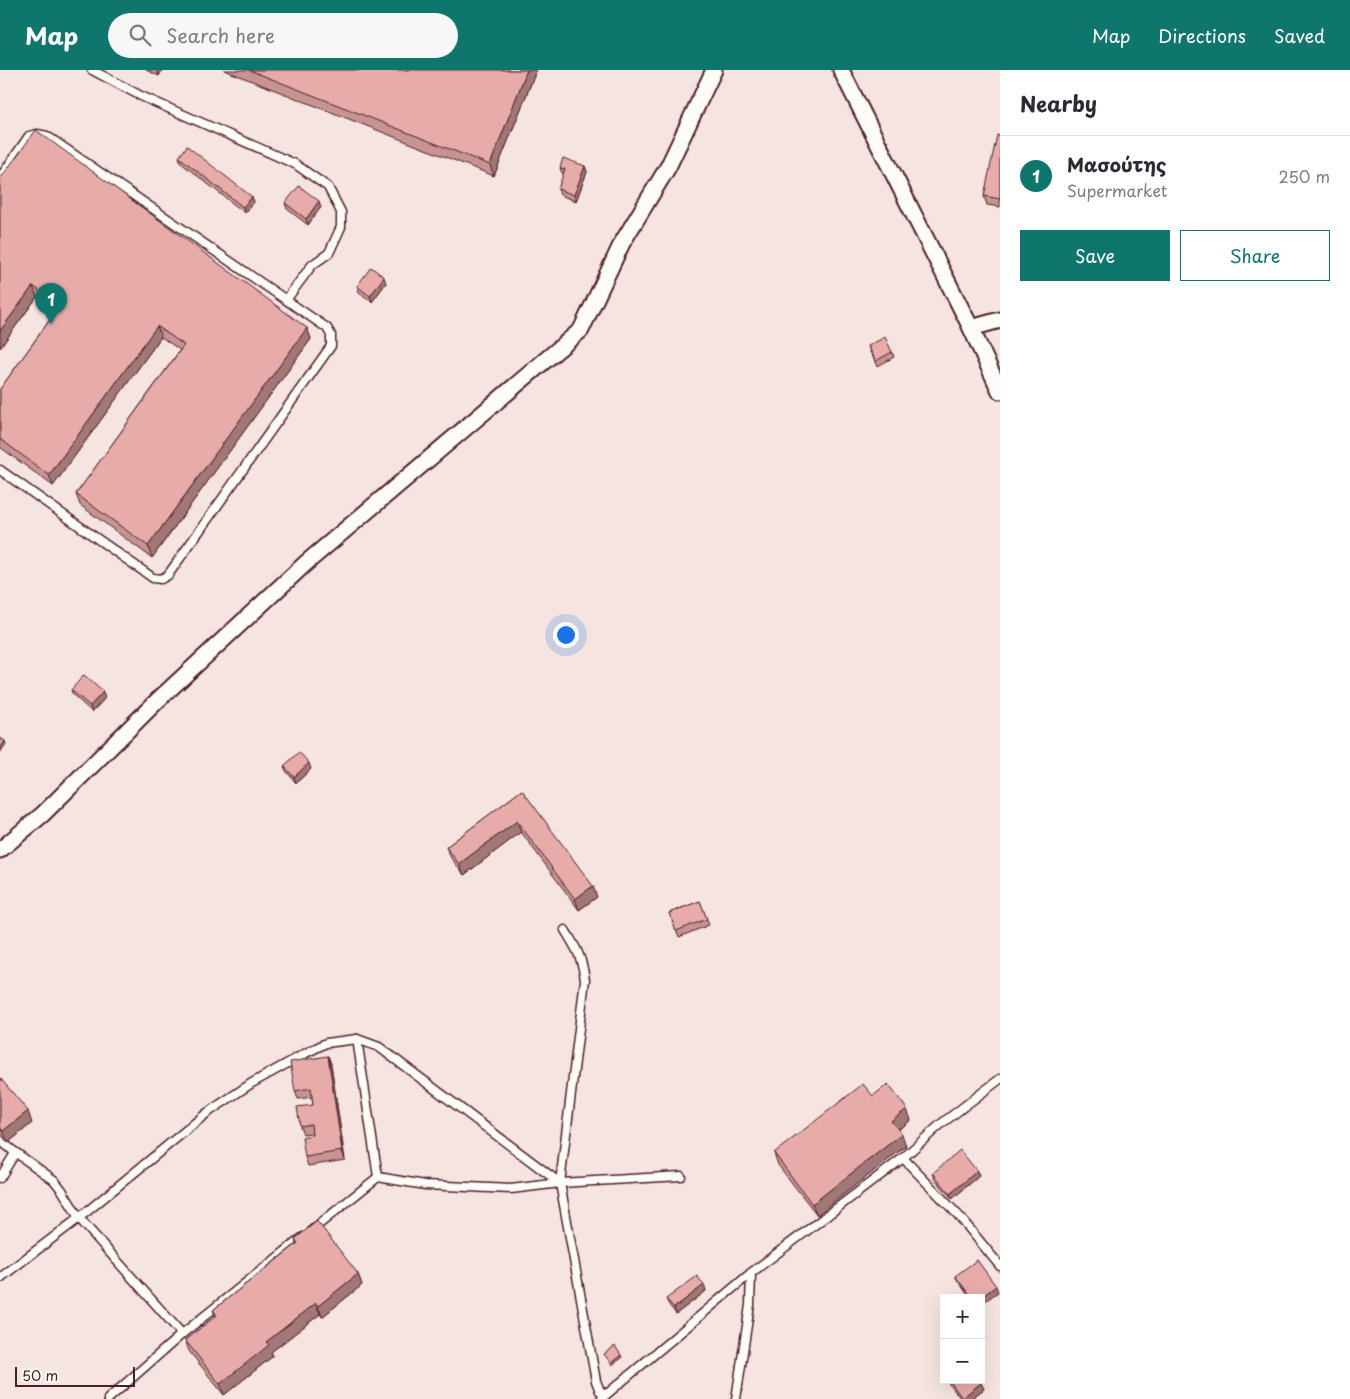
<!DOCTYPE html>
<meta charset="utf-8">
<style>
body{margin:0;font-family:"Playpen Sans",sans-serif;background:#f7f7f7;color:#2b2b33}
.controls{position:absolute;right:15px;bottom:15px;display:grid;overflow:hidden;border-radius:0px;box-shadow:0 5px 20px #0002}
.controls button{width:45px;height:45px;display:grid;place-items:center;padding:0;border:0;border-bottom:1px solid #e1e1e2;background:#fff;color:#2b2b33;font:25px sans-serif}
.scale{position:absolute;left:15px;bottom:12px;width:120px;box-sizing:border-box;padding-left:5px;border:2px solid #4a1f2b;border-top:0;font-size:14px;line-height:18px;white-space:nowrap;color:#4a1f2b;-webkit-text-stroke:4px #fdfcf7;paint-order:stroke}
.you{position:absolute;left:565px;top:564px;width:18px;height:18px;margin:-12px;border:4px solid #fff;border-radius:50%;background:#1a73e8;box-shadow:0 0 0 8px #1a73e833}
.badge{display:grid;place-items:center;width:32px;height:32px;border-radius:50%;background:#0f766e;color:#fff;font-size:16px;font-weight:700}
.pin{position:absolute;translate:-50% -41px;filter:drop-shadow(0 1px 2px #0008)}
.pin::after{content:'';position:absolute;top:26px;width:18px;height:15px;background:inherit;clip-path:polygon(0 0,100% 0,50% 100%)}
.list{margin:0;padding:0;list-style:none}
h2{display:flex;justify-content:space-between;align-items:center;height:65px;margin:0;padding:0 20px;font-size:21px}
h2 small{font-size:16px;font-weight:400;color:#7c7c81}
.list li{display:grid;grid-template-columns:32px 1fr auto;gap:15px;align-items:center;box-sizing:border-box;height:80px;padding:0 20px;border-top:1px solid #e1e1e2}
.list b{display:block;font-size:19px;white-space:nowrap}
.list p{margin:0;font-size:16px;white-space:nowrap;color:#7c7c81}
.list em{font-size:16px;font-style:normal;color:#7c7c81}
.actions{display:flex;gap:10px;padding:15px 20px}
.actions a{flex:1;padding:11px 0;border:1px solid #0f766e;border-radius:0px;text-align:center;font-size:18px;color:#0f766e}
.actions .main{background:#0f766e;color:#fff}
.icon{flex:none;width:28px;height:28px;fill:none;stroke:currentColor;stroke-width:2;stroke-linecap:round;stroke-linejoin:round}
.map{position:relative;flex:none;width:1000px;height:1329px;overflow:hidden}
header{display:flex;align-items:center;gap:30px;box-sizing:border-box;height:70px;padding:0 25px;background:#0f766e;color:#fff}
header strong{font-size:24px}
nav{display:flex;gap:28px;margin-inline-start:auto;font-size:18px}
.search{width:350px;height:45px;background:#f7f7f7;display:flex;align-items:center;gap:12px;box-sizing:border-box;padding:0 18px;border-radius:28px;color:#7c7c81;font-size:19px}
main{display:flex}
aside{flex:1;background:#fff}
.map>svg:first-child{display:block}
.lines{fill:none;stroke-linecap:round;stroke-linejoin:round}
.lane-casing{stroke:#4a1f2b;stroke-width:11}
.street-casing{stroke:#4a1f2b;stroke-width:19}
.lane{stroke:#fdfcf7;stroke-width:8}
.street{stroke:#fdfcf7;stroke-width:15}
.wall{fill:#c79491;stroke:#4a1f2b}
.shaded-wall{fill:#a27876;stroke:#4a1f2b}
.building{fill:#e7aca9;stroke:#4a1f2b}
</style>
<header>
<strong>Map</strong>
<div class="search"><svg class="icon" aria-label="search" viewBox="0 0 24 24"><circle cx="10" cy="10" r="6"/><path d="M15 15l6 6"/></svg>Search here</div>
<nav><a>Map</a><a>Directions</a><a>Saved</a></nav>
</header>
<main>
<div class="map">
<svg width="1000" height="1329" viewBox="0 0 1000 1329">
<rect width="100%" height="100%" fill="#f6e4e0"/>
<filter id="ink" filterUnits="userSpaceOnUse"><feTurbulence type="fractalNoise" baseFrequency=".02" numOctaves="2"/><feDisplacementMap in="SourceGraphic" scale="10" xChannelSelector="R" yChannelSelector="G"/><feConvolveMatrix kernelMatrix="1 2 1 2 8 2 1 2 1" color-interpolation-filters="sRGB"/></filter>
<g filter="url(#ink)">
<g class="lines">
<g class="lane-casing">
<g id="lane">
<path d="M 92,0 L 141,26 L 295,94 L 328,117 L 341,142 L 341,157 L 329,183 L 312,195 L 286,230"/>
<path d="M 0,108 L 29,66 L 37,64 L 47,66 L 327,258 L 331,265 L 331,276 L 168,505 L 161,509 L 153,508 L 0,400"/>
<path d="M 565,860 C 577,879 582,888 585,910 L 560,1113 L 596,1311 L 600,1321 L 606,1324"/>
<path d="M 357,969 L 378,1107"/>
<path d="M 0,1070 L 12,1080 L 54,1110 L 62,1120 L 79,1148 L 182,1264"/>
<path d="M 903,1088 L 959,1146 L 1000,1196"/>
<path d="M 0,1108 L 15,1083"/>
<path d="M 312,1160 L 378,1107 L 425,1115 L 511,1119 L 560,1113 L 681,1106"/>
<path d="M 0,1208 L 79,1148 L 207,1043 L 252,1013 L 306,983 L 326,973 L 357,969 L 379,977 L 560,1113"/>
<path d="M 108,1329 L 182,1264 L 303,1167"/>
<path d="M 601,1329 L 751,1203 L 903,1088 L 941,1054 L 1000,1009"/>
<path d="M 736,1329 L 750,1235 L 751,1203"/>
</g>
</g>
<g class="street-casing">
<g id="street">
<path d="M 841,0 L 971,258 L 1000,321"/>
<path d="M 971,258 L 1000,250"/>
<path d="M 0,780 L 43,744 L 158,630 L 306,493 L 581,260 L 622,173 L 668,97 L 714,0"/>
</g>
</g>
<use href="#lane" class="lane"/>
<use href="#street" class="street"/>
</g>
<g class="wall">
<path d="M 146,0 L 162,0 L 159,6 Z"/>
<path d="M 224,0 L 535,0 L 536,1 L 494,106 Z"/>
<path d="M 1000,66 L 1000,137 L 987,135 L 984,126 Z"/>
<path d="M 179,87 L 252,127 L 254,132 L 245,143 L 181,93 Z"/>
<path d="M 585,96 L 587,102 L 576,131 L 560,125 L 558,119 L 564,104 L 562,103 L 560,98 Z"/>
<path d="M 0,109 L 307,258 L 311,269 L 152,488 L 80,435 L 76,424 L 180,280 L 161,267 L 53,416 L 0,377 L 0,319 L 56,241 L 37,227 L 0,278 Z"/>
<path d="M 285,133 L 321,137 L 308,155 L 287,139 Z"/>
<path d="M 386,213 L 372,232 L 359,222 L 357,216 Z"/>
<path d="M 868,276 L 892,282 L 894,287 L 878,296 L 870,282 Z"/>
<path d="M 71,620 L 105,628 L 92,642 L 73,625 Z"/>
<path d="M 284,696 L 311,699 L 296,713 L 286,701 Z"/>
<path d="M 522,720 L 597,827 L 579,840 L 521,762 L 464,805 L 451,788 L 446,777 Z"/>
<path d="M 700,831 L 709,855 L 679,867 L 669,843 Z"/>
<path d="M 328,986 L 331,994 L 345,1090 L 308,1096 L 305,1087 L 312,1065 L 312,1063 L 303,1064 L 300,1056 L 313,1035 L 312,1027 L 298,1029 L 295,1021 Z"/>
<path d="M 0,1008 L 32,1053 L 8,1073 L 0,1063 Z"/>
<path d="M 873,1026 L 911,1050 L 898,1060 L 906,1076 L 817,1145 L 778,1095 L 774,1083 Z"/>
<path d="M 977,1101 L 979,1106 L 952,1129 L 935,1109 L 933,1103 Z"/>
<path d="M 295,1169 L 358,1204 L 362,1215 L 322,1247 L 320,1244 L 271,1282 L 273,1286 L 224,1325 L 189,1281 L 185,1270 L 215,1246 L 213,1240 L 296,1174 Z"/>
<path d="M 955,1206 L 998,1222 L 981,1228 L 970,1228 L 958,1211 Z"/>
<path d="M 704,1215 L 706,1221 L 676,1244 L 669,1235 L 666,1229 Z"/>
<path d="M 948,1310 L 979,1310 L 984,1319 L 970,1329 L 961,1329 L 949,1314 Z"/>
</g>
<g class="shaded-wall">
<path d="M 157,0 L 162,0 L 159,6 L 157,1 Z"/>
<path d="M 527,0 L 535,0 L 536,1 L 494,106 L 490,95 Z"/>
<path d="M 585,96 L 587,102 L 576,131 L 574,125 Z"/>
<path d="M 252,127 L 254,132 L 245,143 L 243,137 Z"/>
<path d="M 319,131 L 321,137 L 308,155 L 306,149 Z"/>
<path d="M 384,207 L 386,213 L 372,232 L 370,226 Z"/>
<path d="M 33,216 L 37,227 L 0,278 L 0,261 Z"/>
<path d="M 157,256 L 161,267 L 53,416 L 49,405 Z"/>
<path d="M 307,258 L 311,269 L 152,488 L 148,476 Z"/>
<path d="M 103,622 L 105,628 L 92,642 L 90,636 Z"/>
<path d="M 5,671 L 6,674 L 0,683 L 0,679 Z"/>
<path d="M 309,693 L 311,699 L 296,713 L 294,707 Z"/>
<path d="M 517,751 L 521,762 L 464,805 L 459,794 Z"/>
<path d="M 593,816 L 597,827 L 579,840 L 575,829 Z"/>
<path d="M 328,986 L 331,994 L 345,1090 L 342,1081 Z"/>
<path d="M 907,1039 L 911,1050 L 895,1062 L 891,1051 Z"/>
<path d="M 28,1041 L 32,1053 L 8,1073 L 3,1061 Z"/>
<path d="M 902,1064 L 906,1076 L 817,1145 L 812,1134 Z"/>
<path d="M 977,1101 L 979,1106 L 952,1129 L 950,1124 Z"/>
<path d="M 358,1204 L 362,1215 L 322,1247 L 318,1236 Z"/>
<path d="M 704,1215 L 706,1221 L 676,1244 L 674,1238 Z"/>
<path d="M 996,1216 L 998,1222 L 981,1234 L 981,1228 L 980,1228 Z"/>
<path d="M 316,1233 L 320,1244 L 271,1282 L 273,1286 L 224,1325 L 220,1314 L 266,1272 Z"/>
<path d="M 621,1285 L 622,1288 L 612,1295 L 611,1293 Z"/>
<path d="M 981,1313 L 984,1319 L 970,1329 L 963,1329 L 962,1328 Z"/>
</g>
<g class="building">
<path d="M 249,0 L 527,0 L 490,95 Z"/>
<path d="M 36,60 L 307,258 L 148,476 L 76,424 L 184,275 L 157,256 L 49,405 L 0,369 L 0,319 L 60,236 L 33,216 L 0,261 L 0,109 Z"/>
<path d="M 997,65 L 1000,66 L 1000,129 L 984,126 Z"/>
<path d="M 187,76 L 252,127 L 243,137 L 179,87 Z"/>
<path d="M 563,88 L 585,96 L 574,125 L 558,119 L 565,99 L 560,98 Z"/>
<path d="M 299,116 L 319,131 L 306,149 L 285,133 Z"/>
<path d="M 371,197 L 384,207 L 370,226 L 357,216 Z"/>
<path d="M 885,267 L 892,282 L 876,291 L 868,276 Z"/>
<path d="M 84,605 L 103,622 L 90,636 L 71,620 Z"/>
<path d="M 0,668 L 5,671 L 0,679 Z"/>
<path d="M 299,682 L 309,693 L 294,707 L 284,696 Z"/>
<path d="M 522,720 L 593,816 L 575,829 L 517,751 L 459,794 L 446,777 Z"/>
<path d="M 700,831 L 707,849 L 676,861 L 669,843 Z"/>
<path d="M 328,986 L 342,1081 L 305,1087 L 302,1067 L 312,1065 L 311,1054 L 300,1056 L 297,1037 L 313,1035 L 311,1018 L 295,1021 L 290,992 Z"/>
<path d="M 0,1008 L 28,1041 L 3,1061 L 0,1057 Z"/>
<path d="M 863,1014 L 873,1026 L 888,1014 L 907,1039 L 891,1051 L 902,1064 L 812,1134 L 774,1083 Z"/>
<path d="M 960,1080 L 977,1101 L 950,1124 L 933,1103 Z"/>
<path d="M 317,1151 L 358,1204 L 318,1236 L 316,1233 L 266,1272 L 269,1275 L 220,1314 L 185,1270 L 217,1245 L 213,1240 L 298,1173 L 295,1169 Z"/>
<path d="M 977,1190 L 996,1216 L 980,1228 L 972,1228 L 955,1206 Z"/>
<path d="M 697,1206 L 704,1215 L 674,1238 L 666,1229 Z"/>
<path d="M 615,1276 L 621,1285 L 611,1293 L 604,1284 Z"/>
<path d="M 949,1310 L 979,1310 L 981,1313 L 962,1328 Z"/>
</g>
</g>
</svg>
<div class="controls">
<button>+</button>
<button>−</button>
</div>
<div class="scale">50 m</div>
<div class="you"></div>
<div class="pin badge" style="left:51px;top:254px">1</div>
</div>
<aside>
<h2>Nearby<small></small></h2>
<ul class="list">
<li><span class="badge">1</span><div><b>Μασούτης</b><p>Supermarket</p></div><em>250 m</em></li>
</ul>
<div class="actions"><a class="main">Save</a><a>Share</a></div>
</aside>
</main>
